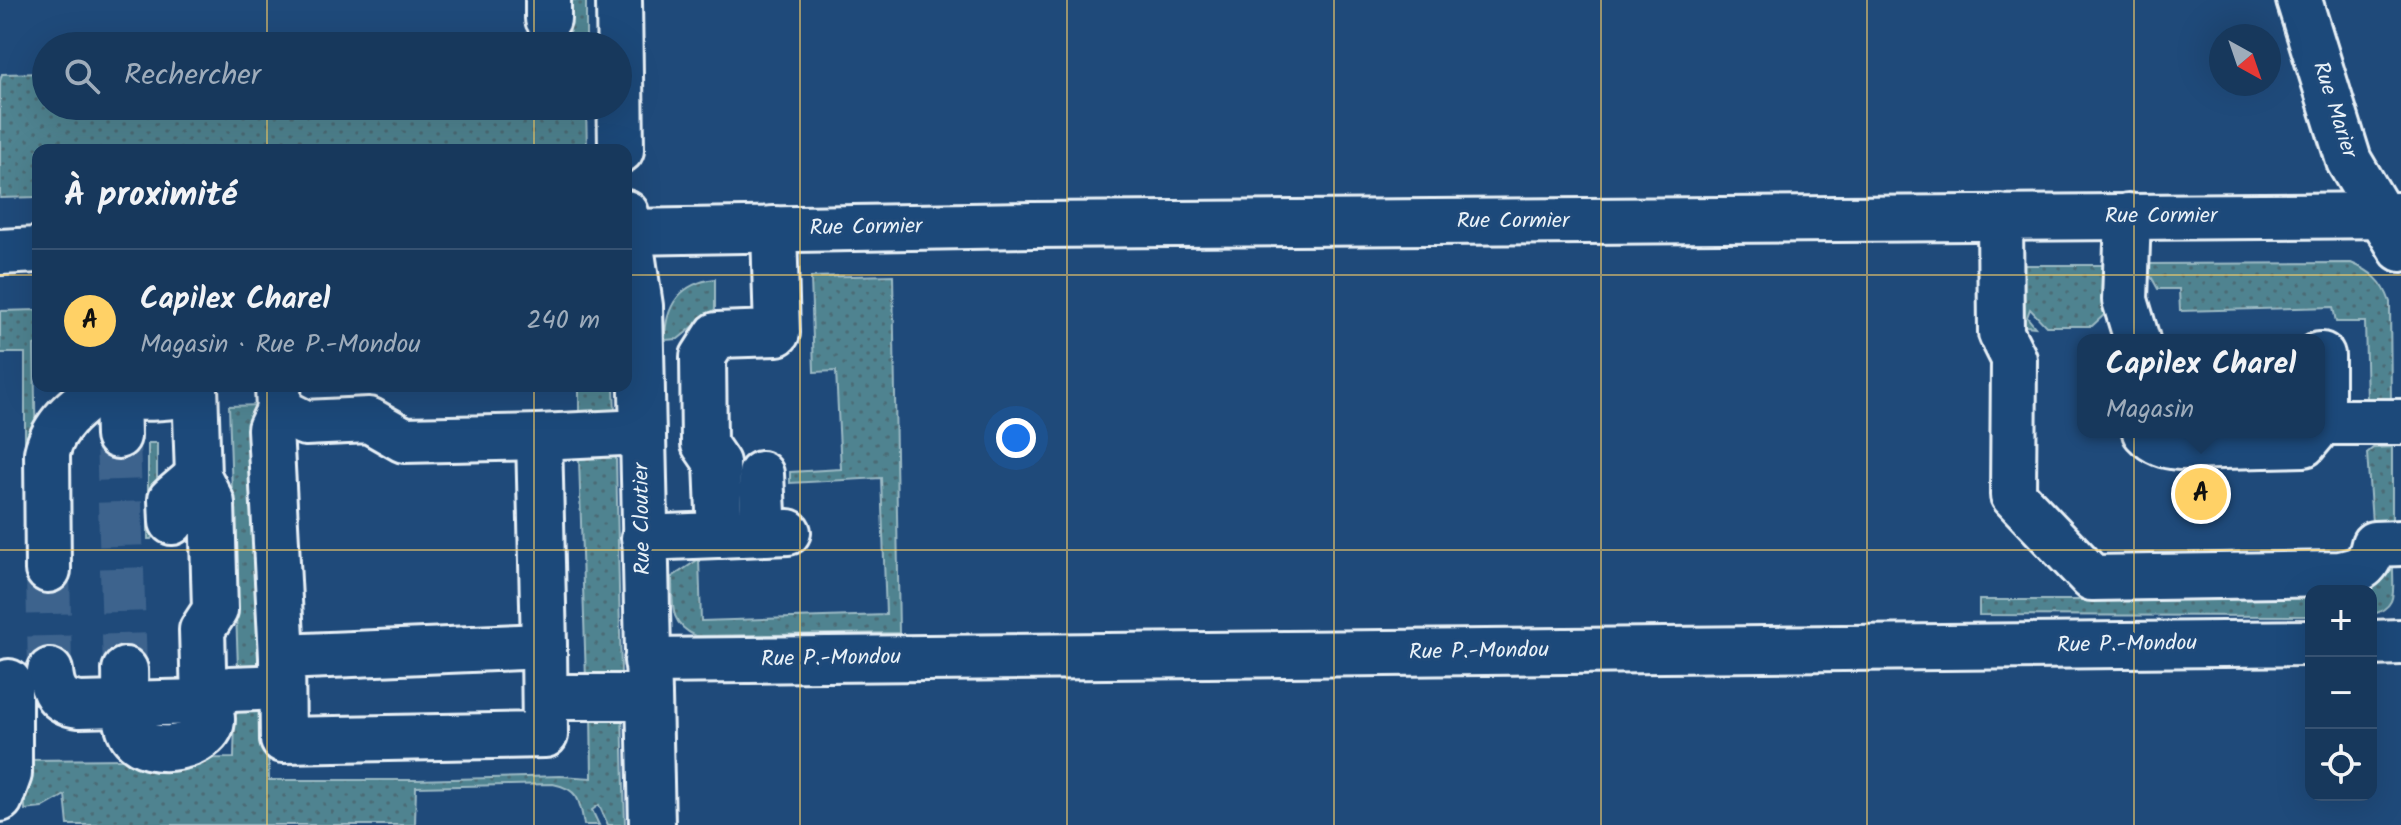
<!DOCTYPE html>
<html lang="fr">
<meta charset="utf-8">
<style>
body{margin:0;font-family:Kalam,sans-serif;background:#244365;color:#f1f3f6}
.controls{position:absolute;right:24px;bottom:24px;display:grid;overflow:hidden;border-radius:16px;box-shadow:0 8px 32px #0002}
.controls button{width:72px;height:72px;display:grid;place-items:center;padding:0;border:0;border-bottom:2px solid #365272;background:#17385c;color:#f1f3f6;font:40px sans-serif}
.compass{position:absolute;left:2209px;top:24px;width:72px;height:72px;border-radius:50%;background:#17385c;box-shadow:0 8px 32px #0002;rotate:140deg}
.you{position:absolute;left:1016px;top:438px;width:28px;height:28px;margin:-20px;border:6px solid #fff;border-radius:50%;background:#1a73e8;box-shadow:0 0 0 12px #1a73e833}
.badge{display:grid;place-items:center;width:52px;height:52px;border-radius:50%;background:#ffd166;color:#111;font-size:26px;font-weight:700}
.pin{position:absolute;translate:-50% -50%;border:4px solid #fff;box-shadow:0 2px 8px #0006}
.popup{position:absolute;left:2077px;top:334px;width:248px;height:104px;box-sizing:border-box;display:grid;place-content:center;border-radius:16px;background:#17385c;filter:drop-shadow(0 2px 6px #0005);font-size:26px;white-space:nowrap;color:#9eacbb}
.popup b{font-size:30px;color:#f1f3f6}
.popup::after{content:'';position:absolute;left:50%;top:100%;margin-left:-16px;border:16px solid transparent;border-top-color:#17385c}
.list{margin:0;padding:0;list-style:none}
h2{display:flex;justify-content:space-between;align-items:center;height:104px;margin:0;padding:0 32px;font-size:34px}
h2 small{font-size:26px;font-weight:400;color:#9eacbb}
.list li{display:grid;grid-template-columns:52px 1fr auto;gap:24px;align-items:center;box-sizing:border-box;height:144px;padding:0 32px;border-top:2px solid #365272}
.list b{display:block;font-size:30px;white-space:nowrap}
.list p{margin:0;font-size:26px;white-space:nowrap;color:#9eacbb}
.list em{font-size:26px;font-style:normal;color:#9eacbb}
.icon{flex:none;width:44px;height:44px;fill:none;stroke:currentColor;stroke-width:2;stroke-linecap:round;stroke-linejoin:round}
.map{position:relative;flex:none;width:2401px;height:825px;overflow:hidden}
.search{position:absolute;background:#17385c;box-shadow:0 8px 32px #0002;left:32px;top:32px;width:600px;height:88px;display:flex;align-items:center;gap:20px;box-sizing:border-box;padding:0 28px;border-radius:44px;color:#9eacbb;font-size:30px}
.panel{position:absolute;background:#17385c;box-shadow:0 8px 32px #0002;left:32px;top:144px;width:600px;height:248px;border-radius:16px}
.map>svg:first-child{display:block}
.grass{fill:url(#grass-dots);stroke:#9cbac4;stroke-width:2}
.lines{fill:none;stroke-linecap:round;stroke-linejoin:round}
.minor-tunnel{stroke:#3d638d;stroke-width:44;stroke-dasharray:44 22;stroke-linecap:butt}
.minor-casing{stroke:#e8f1f8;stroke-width:50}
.minor{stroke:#1f4a7a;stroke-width:44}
.grid{fill:none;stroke:#ffd166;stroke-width:2;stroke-opacity:0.55}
.labels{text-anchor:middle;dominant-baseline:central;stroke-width:7;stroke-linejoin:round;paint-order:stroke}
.street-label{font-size:22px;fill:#e8f1f8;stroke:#1f4a7a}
</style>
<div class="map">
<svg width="2401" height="825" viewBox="0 0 2401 825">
<defs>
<pattern id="grass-dots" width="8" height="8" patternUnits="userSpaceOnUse" patternTransform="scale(2)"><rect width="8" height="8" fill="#4f8390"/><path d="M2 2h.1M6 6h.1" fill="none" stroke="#4b6b74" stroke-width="1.8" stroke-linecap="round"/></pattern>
</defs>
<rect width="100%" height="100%" fill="#1f4a7a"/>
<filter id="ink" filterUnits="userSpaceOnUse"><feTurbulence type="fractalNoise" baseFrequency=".0125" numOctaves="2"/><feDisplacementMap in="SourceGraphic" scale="16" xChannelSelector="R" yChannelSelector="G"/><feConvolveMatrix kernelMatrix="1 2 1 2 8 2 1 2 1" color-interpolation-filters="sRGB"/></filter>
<g filter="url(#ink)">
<g class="grass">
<rect x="570" y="0" width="16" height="46"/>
<path d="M 46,73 L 46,106 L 586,106 L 587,150 L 38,150 L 38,197 L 0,198 L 0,81 L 2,74 Z"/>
<path d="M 2351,263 C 2371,271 2383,281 2390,302 L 2391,402 L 2367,401 L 2365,322 L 2336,322 L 2333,307 L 2180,311 L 2179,289 L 2158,289 L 2144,264 Z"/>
<path d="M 2018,265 L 2103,265 L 2105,314 L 2092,326 L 2046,326 L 2030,309 L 2027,317 L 2035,327 L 2026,326 L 2020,318 Z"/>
<path d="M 893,275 L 899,633 L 696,636 C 668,623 673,604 672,577 L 699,559 L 701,621 L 886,615 L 881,478 L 790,483 L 790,472 L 841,469 L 836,371 L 814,372 L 811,277 Z"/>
<path d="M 715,279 L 715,309 L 678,339 L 665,340 C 665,306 680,283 715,279 Z"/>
<path d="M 38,310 L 38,344 L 34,345 L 38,570 L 25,570 L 25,353 L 0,353 L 0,311 Z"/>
<path d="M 579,386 L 614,386 L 615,413 L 584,417 L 579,410 Z"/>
<path d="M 260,405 L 265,667 L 238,668 L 229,406 Z"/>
<path d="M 148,443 L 157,443 L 157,529 L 151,539 L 148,539 Z"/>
<path d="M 2392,447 L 2392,523 L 2372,523 L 2367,453 L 2373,448 Z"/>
<path d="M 606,451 L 616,457 L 621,675 L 610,684 L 586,680 L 579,459 L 582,453 Z"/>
<path d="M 2393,569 C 2393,593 2398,607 2371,615 L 2371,591 L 2362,591 Z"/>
<path d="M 2311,593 L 2311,616 L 1979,615 L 1979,600 L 2091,600 Z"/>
<path d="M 262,707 L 267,712 L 269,780 L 416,780 L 560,776 L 592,778 L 591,712 L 622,710 L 625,825 L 608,825 L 599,805 L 592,810 L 599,825 L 584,825 C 580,801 579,789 553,784 L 416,787 L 415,825 L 68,825 L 65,795 L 42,808 L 25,810 L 25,760 L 234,758 L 235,715 L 243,708 Z"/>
</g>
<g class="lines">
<g class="minor-tunnel">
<path d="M 118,436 L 125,670"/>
<path d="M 48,570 L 50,671"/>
</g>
<g class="minor-casing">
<g id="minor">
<path d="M 619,0 L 621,150"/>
<path d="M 2299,0 L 2349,161 L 2401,249"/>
<path d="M 548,19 L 548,0"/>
<path d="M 626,213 L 640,306 L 652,825"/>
<path d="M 2128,216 L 2125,300 L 2137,340"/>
<path d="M 2000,217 L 2001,333 L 2014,359 L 2013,495 L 2092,578 L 2340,574 C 2361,570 2369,567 2374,544 L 2401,543"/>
<path d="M 626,232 L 1033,225 L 2401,215"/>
<path d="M 0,252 L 38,250"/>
<path d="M 2319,355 L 2322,355 L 2322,422 L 2401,422"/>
<path d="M 104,386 C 128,405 166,396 195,394"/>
<path d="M 278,386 L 279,410 L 305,423 L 369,420 L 404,440 L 539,437"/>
<path d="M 117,395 L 118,436"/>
<path d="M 279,410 L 270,429 L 282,657"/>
<path d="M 2145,432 C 2155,443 2166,446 2180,447 L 2304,444 L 2314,432"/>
<path d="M 761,474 L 764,533"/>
<path d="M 172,522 L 171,499 L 198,476"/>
<path d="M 720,535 L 717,463 L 704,444 L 703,357 L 717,335 L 777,333 L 774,229"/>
<path d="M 644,538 L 788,532"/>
<path d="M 48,570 L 47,453 C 54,422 79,405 104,386"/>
<path d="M 2371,643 L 2401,642"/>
<path d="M 544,646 L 545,735 L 283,740 L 282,657 Z"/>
<path d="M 544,646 L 539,437 L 642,432"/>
<path d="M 647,661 L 2311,643"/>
<path d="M 125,670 C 126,689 122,717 131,733 C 147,761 212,747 212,719 C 212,712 208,707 204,702 L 202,630 L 215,610 L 212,503 L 198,476 L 195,386"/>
<path d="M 50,671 C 52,691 58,702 79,705 L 204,702 L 230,689 L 282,687"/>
<path d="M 545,697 L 649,697"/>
<path d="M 0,799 L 9,774 L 9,682"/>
</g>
</g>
<use href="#minor" class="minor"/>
</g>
</g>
<path class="grid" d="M 267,0 L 267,46M 534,0 L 534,46M 800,0 L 800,825M 1067,0 L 1067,825M 1334,0 L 1334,825M 1601,0 L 1601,825M 1867,0 L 1867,825M 2134,0 L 2134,825M 267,106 L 267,150M 534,106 L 534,150M 0,275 L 38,275M 626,275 L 2401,275M 267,386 L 267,825M 534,386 L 534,825M 0,550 L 2401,550"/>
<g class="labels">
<g class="street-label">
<text transform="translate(2334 110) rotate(72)">Rue Marier</text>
<text x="2161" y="216">Rue Cormier</text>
<text x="1513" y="221">Rue Cormier</text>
<text transform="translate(866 228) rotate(-1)">Rue Cormier</text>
<text transform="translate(643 519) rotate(-91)">Rue Cloutier</text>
<text transform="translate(2127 645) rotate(-1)">Rue P.-Mondou</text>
<text transform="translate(1479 652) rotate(-1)">Rue P.-Mondou</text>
<text transform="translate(831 659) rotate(-1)">Rue P.-Mondou</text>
</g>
</g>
</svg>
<div class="controls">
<button>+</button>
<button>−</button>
<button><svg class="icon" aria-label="locate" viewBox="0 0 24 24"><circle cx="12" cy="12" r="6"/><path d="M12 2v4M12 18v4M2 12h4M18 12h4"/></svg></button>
</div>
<svg class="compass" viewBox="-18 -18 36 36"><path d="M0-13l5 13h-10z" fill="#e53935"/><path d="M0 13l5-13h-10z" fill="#9eacbb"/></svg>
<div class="you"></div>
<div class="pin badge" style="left:2201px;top:494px">A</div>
<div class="popup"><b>Capilex Charel</b>Magasin</div>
<div class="search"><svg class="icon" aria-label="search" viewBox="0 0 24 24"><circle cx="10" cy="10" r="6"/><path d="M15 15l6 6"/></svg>Rechercher</div>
<section class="panel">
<h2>À proximité<small></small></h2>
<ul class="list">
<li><span class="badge">A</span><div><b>Capilex Charel</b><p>Magasin · Rue P.-Mondou</p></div><em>240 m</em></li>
</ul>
</section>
</div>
